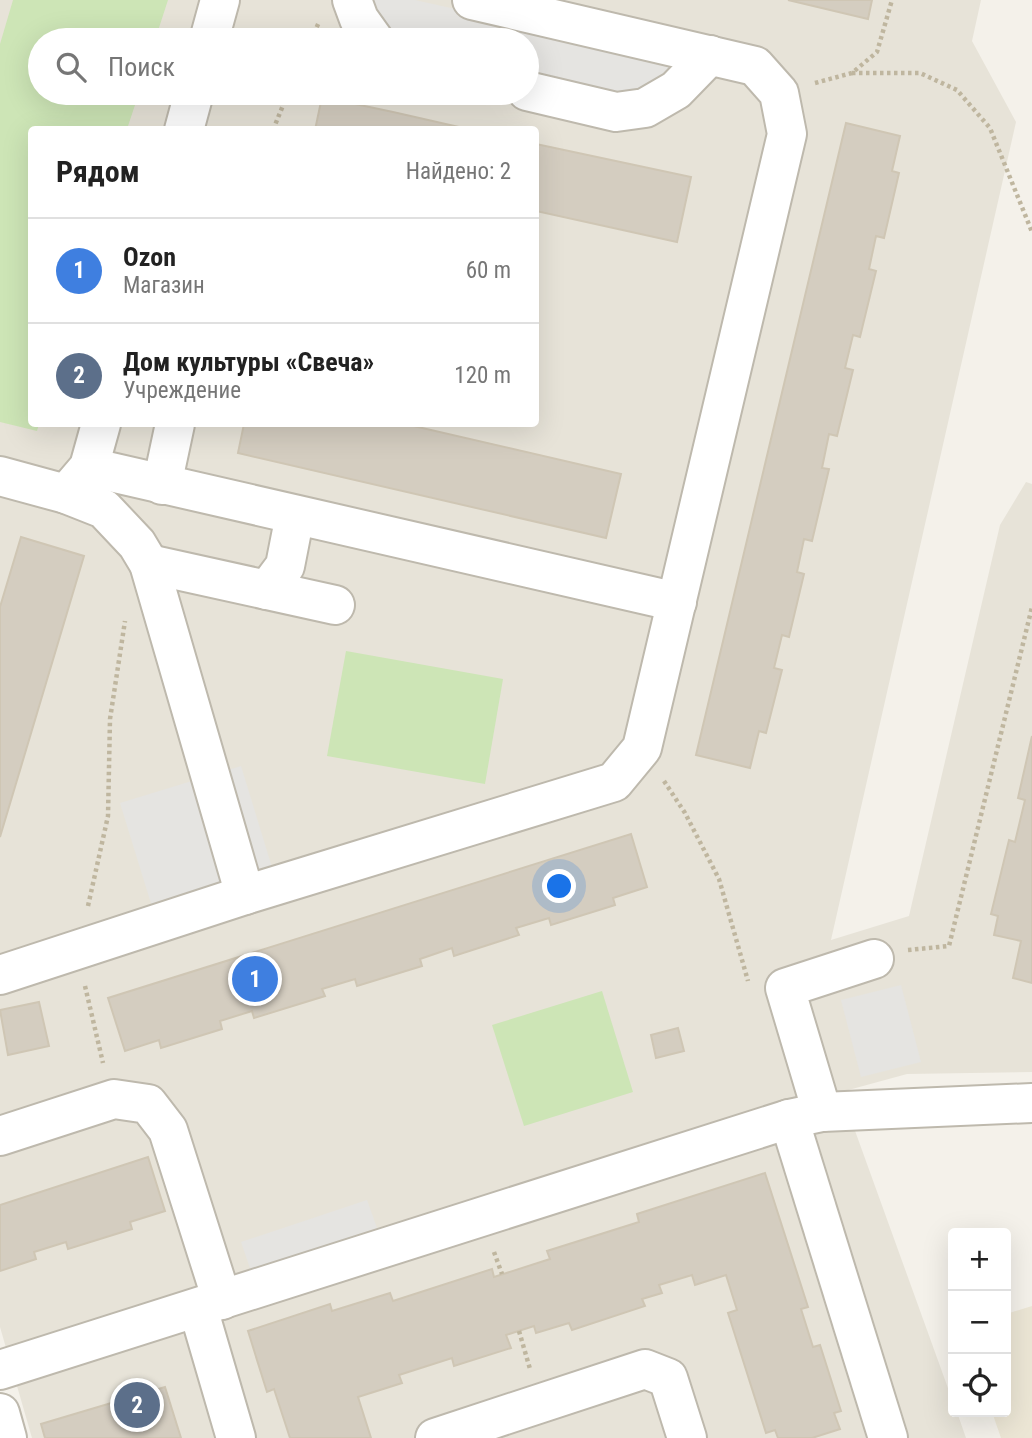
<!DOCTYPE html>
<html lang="ru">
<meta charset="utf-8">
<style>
body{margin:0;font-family:"Roboto Condensed",sans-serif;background:#f6f6f6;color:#222}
.controls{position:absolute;right:21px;bottom:21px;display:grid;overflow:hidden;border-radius:7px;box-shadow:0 7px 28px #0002}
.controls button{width:63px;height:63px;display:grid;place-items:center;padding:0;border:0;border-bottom:2px solid #e0e0e0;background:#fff;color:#222;font:35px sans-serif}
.you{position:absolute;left:560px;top:887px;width:24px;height:24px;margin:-18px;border:5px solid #fff;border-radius:50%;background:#1a73e8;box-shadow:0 0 0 10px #1a73e833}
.badge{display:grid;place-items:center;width:46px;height:46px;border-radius:50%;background:#111827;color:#fff;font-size:23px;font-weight:700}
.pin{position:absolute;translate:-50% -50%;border:4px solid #fff;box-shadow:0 2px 7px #0006}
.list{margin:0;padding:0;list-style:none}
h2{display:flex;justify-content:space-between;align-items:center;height:91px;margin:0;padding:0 28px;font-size:30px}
h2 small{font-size:23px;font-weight:400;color:#767676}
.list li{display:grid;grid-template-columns:46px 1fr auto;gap:21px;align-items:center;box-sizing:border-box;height:105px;padding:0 28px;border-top:2px solid #e0e0e0}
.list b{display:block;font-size:26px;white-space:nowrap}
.list p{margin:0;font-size:23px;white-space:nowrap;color:#767676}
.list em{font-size:23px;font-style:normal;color:#767676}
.icon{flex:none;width:38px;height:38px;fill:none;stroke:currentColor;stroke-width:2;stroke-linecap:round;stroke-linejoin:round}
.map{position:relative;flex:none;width:1032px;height:1438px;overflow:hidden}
.search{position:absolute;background:#fff;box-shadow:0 7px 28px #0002;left:28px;top:28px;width:511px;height:77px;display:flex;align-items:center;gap:18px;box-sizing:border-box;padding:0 24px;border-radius:38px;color:#767676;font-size:26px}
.panel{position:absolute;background:#fff;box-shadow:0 7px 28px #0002;left:28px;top:126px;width:511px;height:301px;border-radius:7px}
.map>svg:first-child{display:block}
.residential{fill:#e7e3d8;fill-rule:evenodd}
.education{fill:#ece6d5}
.green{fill:#cde5b6}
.parking{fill:#e5e4e1}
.building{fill:#d4cdc0;stroke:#cfc6b4;stroke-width:2}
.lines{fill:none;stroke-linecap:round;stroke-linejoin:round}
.minor-casing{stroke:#beb9ad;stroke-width:42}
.path{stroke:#bfb69f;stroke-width:4.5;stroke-dasharray:3.5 3.5;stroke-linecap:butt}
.minor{stroke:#fff;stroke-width:38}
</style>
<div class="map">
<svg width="1032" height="1438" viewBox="0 0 1032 1438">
<rect width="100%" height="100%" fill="#f4f1ea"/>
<path class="residential" d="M 0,0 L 981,0 L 972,41 L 1016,122 L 831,940 L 909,916 L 1000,525 L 1026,482 L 1032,484 L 1032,1072 L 907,1074 L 841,1092 L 953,1402 L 953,1412 L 957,1412 L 966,1438 L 32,1438 L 0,1327 ZM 40,40 L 527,40 L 527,93 L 40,93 ZM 32,130 L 536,130 L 536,424 L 32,424 Z"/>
<path class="education" d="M 1032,1306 L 1032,1438 L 1001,1438 L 992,1412 L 1006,1412 L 1006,1314 Z"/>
<g class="green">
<path d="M 13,0 L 168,0 L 155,40 L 40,40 L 40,93 L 139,93 L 127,129 L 32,130 L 32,424 L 39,424 L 37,431 L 0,422 L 0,44 Z"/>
<path d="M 346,651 L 503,679 L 485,784 L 327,756 Z"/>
<path d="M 602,991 L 633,1092 L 524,1126 L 492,1025 Z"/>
</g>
<g class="parking">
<path d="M 369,0 L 415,0 L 680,59 L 667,83 L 637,100 L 527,75 L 527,40 L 388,40 Z"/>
<path d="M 241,766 L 274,874 L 153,910 L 120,803 Z"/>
<path d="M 901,985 L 921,1062 L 861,1077 L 841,1000 Z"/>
<path d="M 367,1200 L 377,1228 L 251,1271 L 241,1242 Z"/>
</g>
<g class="building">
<path d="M 788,0 L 872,0 L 868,19 Z"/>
<path d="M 322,97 L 393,112 L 472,130 L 315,130 Z"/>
<path d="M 846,123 L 900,136 L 892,171 L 899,173 L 884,238 L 876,236 L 869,269 L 876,271 L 860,337 L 853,335 L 845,368 L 853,370 L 837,436 L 829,434 L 822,468 L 829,469 L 812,541 L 804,539 L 797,572 L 804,574 L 789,637 L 782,635 L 774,668 L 782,670 L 766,733 L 759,731 L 750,768 L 696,755 Z"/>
<path d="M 536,144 L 691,177 L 677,242 L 536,211 Z"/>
<path d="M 244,424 L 405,424 L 621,474 L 606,538 L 238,453 Z"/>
<path d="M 21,537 L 84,556 L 0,837 L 0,607 Z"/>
<path d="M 1032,736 L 1032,983 L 1013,978 L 1021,941 L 994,935 L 998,916 L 991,914 L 1009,840 L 1015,842 L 1025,800 L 1018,798 Z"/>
<path d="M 631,834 L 647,887 L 613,898 L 615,905 L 551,925 L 549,918 L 516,928 L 519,935 L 454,956 L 452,948 L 420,959 L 422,966 L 357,986 L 355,979 L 322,989 L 325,996 L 254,1018 L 252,1011 L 220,1021 L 222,1029 L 161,1048 L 159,1040 L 125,1051 L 108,998 Z"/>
<path d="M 39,1002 L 49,1046 L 8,1055 L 0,1010 Z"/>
<path d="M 678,1028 L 684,1051 L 656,1058 L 651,1035 Z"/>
<path d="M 148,1157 L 165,1211 L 130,1222 L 132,1229 L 68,1249 L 66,1242 L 34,1252 L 36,1259 L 0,1271 L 0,1205 Z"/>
<path d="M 765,1173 L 808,1307 L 801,1309 L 813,1347 L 820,1345 L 841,1411 L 834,1413 L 840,1429 L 812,1438 L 778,1438 L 775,1430 L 766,1433 L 728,1313 L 737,1310 L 726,1275 L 695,1285 L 692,1275 L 659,1285 L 662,1293 L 642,1299 L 645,1306 L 572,1330 L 569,1323 L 536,1333 L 534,1326 L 506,1335 L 511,1348 L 454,1366 L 452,1358 L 399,1375 L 402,1383 L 358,1397 L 371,1438 L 290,1438 L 274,1389 L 267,1392 L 248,1331 L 330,1304 L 332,1311 L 390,1293 L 393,1301 L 492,1269 L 494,1277 L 550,1259 L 547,1251 L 639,1222 L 637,1214 Z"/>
<path d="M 165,1387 L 181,1438 L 45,1438 L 41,1424 Z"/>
</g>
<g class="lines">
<g class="minor-casing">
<g id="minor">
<path d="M 352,0 L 359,19 L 374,40"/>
<path d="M 209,40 L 220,0"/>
<path d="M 527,91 L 616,112 L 645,108 L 676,90 L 710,55"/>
<path d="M 184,130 L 194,93"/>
<path d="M 89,467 L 677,602"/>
<path d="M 0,476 L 66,494 L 89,467 L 101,424"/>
<path d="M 162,485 L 175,424"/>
<path d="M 66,494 L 104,509 L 137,544 L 149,564 L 245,895"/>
<path d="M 149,564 L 335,605"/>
<path d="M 267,590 L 285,566 L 295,515"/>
<path d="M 0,975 L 245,895 L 614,782 L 642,748 L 787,134 L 779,93 L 755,66 L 472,0"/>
<path d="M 822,1112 L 785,988 L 874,959"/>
<path d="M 789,1119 L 888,1438"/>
<path d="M 0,1136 L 114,1099 L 148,1104 L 168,1130 L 222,1300"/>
<path d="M 198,1308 L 236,1438"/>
<path d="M 0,1370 L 789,1119 L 822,1112 L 1032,1103"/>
<path d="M 0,1413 L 7,1438"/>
<path d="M 435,1438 L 645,1369 L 668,1378 L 687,1438"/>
</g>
</g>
<g class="path">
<path d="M 311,40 L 319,22"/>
<path d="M 852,73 L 920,73 L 957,90 L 990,128 L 1032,232"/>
<path d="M 815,83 L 852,73 L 877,52 L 892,0"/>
<path d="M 273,130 L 288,93"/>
<path d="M 664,781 L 685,813 L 719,879 L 748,981"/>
<path d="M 88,906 L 108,816 L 110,719 L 125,621"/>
<path d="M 908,950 L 949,946 L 1032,607"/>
<path d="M 85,986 L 103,1063"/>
<path d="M 494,1252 L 502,1274"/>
<path d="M 519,1331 L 530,1369"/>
</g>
<use href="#minor" class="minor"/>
</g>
</svg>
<div class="controls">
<button>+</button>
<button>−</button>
<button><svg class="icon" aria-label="locate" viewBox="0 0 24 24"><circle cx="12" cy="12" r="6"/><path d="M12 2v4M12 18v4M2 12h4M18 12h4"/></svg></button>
</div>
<div class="you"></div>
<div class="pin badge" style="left:255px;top:979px;background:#3f7fe0">1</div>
<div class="pin badge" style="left:137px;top:1405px;background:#5c6f8a">2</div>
<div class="search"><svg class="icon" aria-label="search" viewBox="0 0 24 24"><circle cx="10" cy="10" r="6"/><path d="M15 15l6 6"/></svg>Поиск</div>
<section class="panel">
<h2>Рядом<small>Найдено: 2</small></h2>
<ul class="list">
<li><span class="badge" style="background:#3f7fe0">1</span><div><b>Ozon</b><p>Магазин</p></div><em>60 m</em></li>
<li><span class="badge" style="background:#5c6f8a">2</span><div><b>Дом культуры «Свеча»</b><p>Учреждение</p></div><em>120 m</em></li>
</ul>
</section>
</div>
